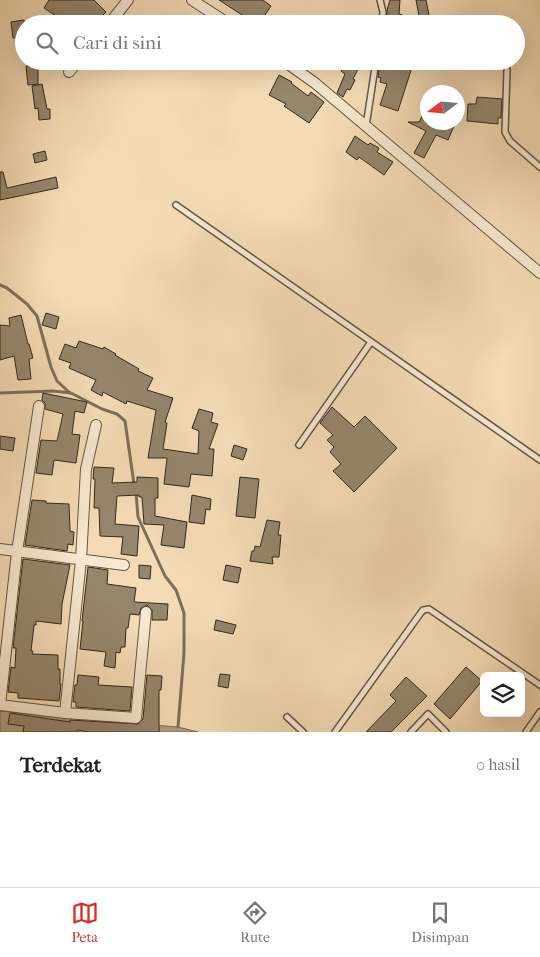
<!DOCTYPE html>
<html lang="id">
<style>
body{margin:0;font-family:"IM FELL French Canon",serif;background:#f6f6f6;color:#222}
.controls{position:absolute;right:15px;bottom:15px;display:grid;overflow:hidden;border-radius:8px;box-shadow:0 5px 20px #0002}
.controls button{width:45px;height:45px;display:grid;place-items:center;padding:0;border:0;border-bottom:1px solid #e0e0e0;background:#fff;color:#222;font:25px sans-serif}
.compass{position:absolute;left:420px;top:85px;width:45px;height:45px;border-radius:50%;background:#fff;box-shadow:0 5px 20px #0002;rotate:254deg}
.list{margin:0;padding:0;list-style:none}
h2{display:flex;justify-content:space-between;align-items:center;height:65px;margin:0;padding:0 20px;font-size:21px}
h2 small{font-size:16px;font-weight:400;color:#767676}
.icon{flex:none;width:28px;height:28px;fill:none;stroke:currentColor;stroke-width:2;stroke-linecap:round;stroke-linejoin:round}
.map{position:relative;flex:none;width:540px;height:732px;overflow:hidden}
.search{position:absolute;background:#fff;box-shadow:0 5px 20px #0002;left:15px;right:15px;top:15px;height:55px;display:flex;align-items:center;gap:12px;box-sizing:border-box;padding:0 18px;border-radius:28px;color:#767676;font-size:19px}
.sheet{height:155px;background:#fff}
nav{display:flex;justify-content:space-around;align-items:center;box-sizing:border-box;height:70px;border-top:1px solid #e0e0e0;background:#fff;font-size:14px;color:#767676}
nav a{display:grid;justify-items:center;gap:2px}
nav .on{color:#d93025}
.map>svg:first-child{display:block}
.water{fill:#b29e81;stroke:#7e6f59}
.lines{fill:none;stroke-linecap:round;stroke-linejoin:round}
.stream{stroke:#7e6f59;stroke-width:3}
.building{fill:#96866c;stroke:#31291d}
.lane-casing{stroke:#625643;stroke-width:8}
.street-casing{stroke:#625643;stroke-width:12}
.lane{stroke:#f8e8cf;stroke-width:5}
.street{stroke:#f8e8cf;stroke-width:10}
</style>
<div class="map">
<svg width="540" height="732" viewBox="0 0 540 732">
<rect width="100%" height="100%" fill="#f4dbb5"/>
<filter id="stains"><feTurbulence type="fractalNoise" baseFrequency=".004" numOctaves="4"/><feColorMatrix values="0 0 0 0 .2 0 0 0 0 .09 0 0 0 0 .02 0 0 0 .5 -.17"/></filter>
<radialGradient id="worn" r=".72"><stop offset=".6" stop-color="#630" stop-opacity="0"/><stop offset="1" stop-color="#630" stop-opacity=".3"/></radialGradient>
<path class="water" d="M 0,711 L 100,721 L 178,727 L 198,732 L 0,732 Z"/>
<g class="lines">
<g class="stream">
<path d="M 0,285 L 7,288 L 27,304 L 37,316 L 51,367 L 57,381 L 70,393"/>
<path d="M 0,393 L 53,391 L 71,393 L 102,409 L 117,414 L 125,421 L 134,484"/>
<path d="M 136,493 L 138,517 L 165,576 L 176,590 L 184,613 L 184,653 L 178,727"/>
</g>
</g>
<g class="building">
<path d="M 49,0 L 94,0 L 106,12 L 95,23 L 90,18 L 86,24 L 40,24 L 40,18 L 56,16 L 44,8 Z"/>
<path d="M 219,0 L 263,0 L 271,6 L 259,24 L 256,24 Z"/>
<path d="M 390,0 L 400,0 L 399,14 L 420,21 L 416,0 L 426,0 L 429,15 L 426,24 L 393,24 L 387,22 L 387,10 Z"/>
<path d="M 24,20 L 24,37 L 13,38 L 11,22 Z"/>
<path d="M 346,61 L 362,61 L 353,79 L 355,80 L 350,90 L 347,89 L 343,97 L 337,93 L 345,74 L 341,71 Z"/>
<path d="M 380,61 L 414,61 L 398,111 L 380,105 L 387,84 L 380,82 L 381,78 L 378,77 Z"/>
<path d="M 38,65 L 38,84 L 28,85 L 26,66 Z"/>
<path d="M 279,75 L 292,82 L 291,83 L 308,96 L 311,92 L 324,102 L 309,123 L 284,106 L 286,104 L 269,95 Z"/>
<path d="M 42,84 L 47,109 L 50,109 L 50,119 L 39,120 L 38,108 L 35,109 L 32,86 Z"/>
<path d="M 477,97 L 502,99 L 501,118 L 498,118 L 498,124 L 467,121 L 468,104 L 476,104 Z"/>
<path d="M 428,105 L 428,122 L 447,122 L 454,126 L 448,140 L 436,135 L 424,158 L 414,153 L 426,131 L 408,122 L 419,122 Z"/>
<path d="M 355,136 L 368,145 L 370,143 L 379,148 L 377,152 L 393,162 L 384,175 L 359,157 L 357,160 L 346,152 Z"/>
<path d="M 45,151 L 47,160 L 35,163 L 33,154 Z"/>
<path d="M 0,172 L 3,172 L 7,188 L 56,177 L 58,188 L 0,200 Z"/>
<path d="M 46,313 L 59,317 L 56,329 L 42,325 Z"/>
<path d="M 21,315 L 28,344 L 29,344 L 33,358 L 29,359 L 31,379 L 18,380 L 14,356 L 0,360 L 0,325 L 10,326 L 9,318 Z"/>
<path d="M 79,341 L 103,349 L 104,347 L 116,354 L 115,355 L 139,369 L 138,371 L 153,378 L 147,390 L 173,398 L 165,422 L 167,423 L 163,449 L 198,454 L 199,431 L 192,428 L 199,409 L 213,413 L 211,422 L 218,424 L 209,449 L 214,449 L 212,476 L 191,474 L 189,487 L 164,484 L 167,458 L 148,458 L 156,410 L 127,401 L 126,404 L 103,392 L 102,396 L 91,390 L 96,380 L 69,368 L 71,363 L 59,359 L 65,344 L 76,348 Z"/>
<path d="M 43,393 L 87,402 L 84,413 L 75,411 L 72,434 L 80,435 L 76,463 L 54,460 L 52,475 L 36,473 L 41,440 L 57,441 L 63,414 L 45,409 L 45,403 L 42,400 Z"/>
<path d="M 332,407 L 354,427 L 365,416 L 397,448 L 354,492 L 333,471 L 341,464 L 330,452 L 334,447 L 327,440 L 333,435 L 320,423 Z"/>
<path d="M 0,436 L 15,438 L 13,451 L 0,449 Z"/>
<path d="M 234,445 L 247,449 L 243,460 L 231,456 Z"/>
<path d="M 94,467 L 114,468 L 112,483 L 137,482 L 137,477 L 158,478 L 158,498 L 155,498 L 155,516 L 187,522 L 184,548 L 161,545 L 164,525 L 144,524 L 142,497 L 139,497 L 139,495 L 117,496 L 115,524 L 139,526 L 137,556 L 121,554 L 123,537 L 100,536 L 99,508 L 94,508 L 95,479 L 93,479 Z"/>
<path d="M 240,477 L 259,479 L 255,518 L 236,516 Z"/>
<path d="M 192,495 L 211,499 L 210,510 L 206,509 L 204,524 L 189,522 Z"/>
<path d="M 32,500 L 46,501 L 46,503 L 69,504 L 70,531 L 74,532 L 73,545 L 68,544 L 67,551 L 25,545 Z"/>
<path d="M 267,520 L 280,522 L 278,535 L 281,535 L 279,557 L 272,557 L 273,564 L 250,561 L 252,551 L 254,551 L 255,546 L 260,547 Z"/>
<path d="M 23,559 L 70,565 L 62,604 L 61,624 L 36,621 L 36,625 L 34,625 L 31,651 L 33,651 L 32,654 L 58,655 L 58,669 L 60,669 L 60,684 L 61,684 L 59,701 L 18,698 L 18,693 L 8,692 L 11,667 L 15,668 L 16,648 L 13,648 Z"/>
<path d="M 139,565 L 151,566 L 150,579 L 139,578 Z"/>
<path d="M 226,565 L 241,568 L 238,583 L 223,580 Z"/>
<path d="M 88,567 L 108,570 L 107,584 L 136,588 L 134,602 L 168,604 L 167,620 L 152,620 L 152,610 L 147,605 L 141,608 L 139,615 L 130,614 L 128,628 L 126,628 L 125,647 L 121,647 L 120,653 L 116,652 L 115,668 L 104,666 L 106,652 L 80,649 L 83,621 L 82,621 Z"/>
<path d="M 216,620 L 236,625 L 233,634 L 214,630 Z"/>
<path d="M 466,667 L 482,681 L 450,719 L 434,704 Z"/>
<path d="M 220,674 L 230,675 L 228,688 L 218,686 Z"/>
<path d="M 78,675 L 99,677 L 98,685 L 132,687 L 130,711 L 76,707 L 76,702 L 73,702 L 75,685 L 77,685 Z"/>
<path d="M 147,675 L 162,676 L 161,690 L 159,690 L 159,732 L 88,732 L 78,730 L 77,732 L 23,732 L 24,726 L 8,724 L 10,713 L 70,722 L 70,720 L 138,724 L 143,719 Z"/>
<path d="M 406,677 L 427,696 L 391,732 L 366,732 L 396,701 L 390,695 Z"/>
</g>
<g class="lines">
<g class="lane-casing">
<g id="lane">
<path d="M 380,0 L 383,12 L 382,24"/>
<path d="M 507,70 L 505,132 L 510,141 L 540,167"/>
<path d="M 366,126 L 376,61"/>
<path d="M 176,205 L 540,460"/>
<path d="M 299,445 L 371,342"/>
<path d="M 287,717 L 303,732"/>
<path d="M 335,732 L 420,614 L 423,610 L 429,609 L 540,685"/>
<path d="M 411,732 L 428,714 L 446,732"/>
<path d="M 526,732 L 540,712"/>
</g>
</g>
<g class="street-casing">
<g id="street">
<path d="M 192,0 L 229,24"/>
<path d="M 109,24 L 128,0"/>
<path d="M 284,61 L 315,83 L 540,273"/>
<path d="M 69,72 L 78,61"/>
<path d="M 0,549 L 124,565"/>
<path d="M 0,705 L 17,552 L 39,406"/>
<path d="M 0,705 L 65,713 L 136,718 L 146,612"/>
<path d="M 65,713 L 81,560 L 86,469 L 96,425"/>
</g>
</g>
<use href="#lane" class="lane"/>
<use href="#street" class="street"/>
</g>
<rect width="100%" height="100%" filter="url(#stains)"/>
<rect width="100%" height="100%" fill="url(#worn)"/>
</svg>
<div class="controls">
<button><svg class="icon" aria-label="layers" viewBox="0 0 24 24"><path d="M12 4l9 5-9 5-9-5zM3 14l9 5 9-5"/></svg></button>
</div>
<svg class="compass" viewBox="-18 -18 36 36"><path d="M0-13l5 13h-10z" fill="#e53935"/><path d="M0 13l5-13h-10z" fill="#767676"/></svg>
<div class="search"><svg class="icon" aria-label="search" viewBox="0 0 24 24"><circle cx="10" cy="10" r="6"/><path d="M15 15l6 6"/></svg>Cari di sini</div>
</div>
<section class="sheet">
<h2>Terdekat<small>0 hasil</small></h2>
<ul class="list">
</ul>
</section>
<nav>
<a class="on"><svg class="icon" aria-label="map" viewBox="0 0 24 24"><path d="M3 6l6-2 6 2 6-2v14l-6 2-6-2-6 2zM9 4v14M15 6v14"/></svg>Peta</a>
<a><svg class="icon" aria-label="directions" viewBox="0 0 24 24"><path d="M12 3l9 9-9 9-9-9zM9 14v-3h6M13 9l2 2-2 2"/></svg>Rute</a>
<a><svg class="icon" aria-label="saved" viewBox="0 0 24 24"><path d="M7 4h10v16l-5-4-5 4z"/></svg>Disimpan</a>
</nav>
